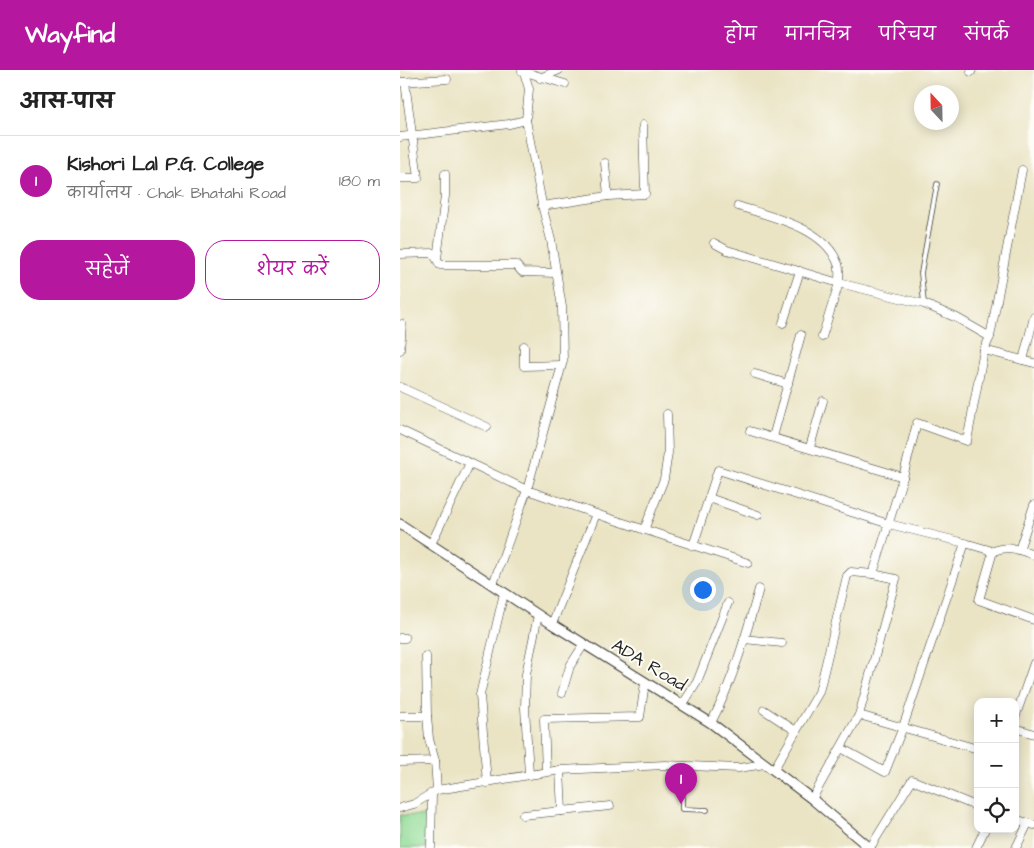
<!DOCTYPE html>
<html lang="hi">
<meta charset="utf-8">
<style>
body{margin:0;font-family:"Architects Daughter","Playpen Sans Deva",sans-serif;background:#f6f6f6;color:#222}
.controls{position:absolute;right:15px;bottom:15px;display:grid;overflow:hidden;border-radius:10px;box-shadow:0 2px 12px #0003}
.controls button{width:45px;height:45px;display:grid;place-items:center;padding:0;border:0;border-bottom:1px solid #e0e0e0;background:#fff;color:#222;font:25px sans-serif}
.compass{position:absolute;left:514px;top:15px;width:45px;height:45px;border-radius:50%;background:#fff;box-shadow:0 2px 12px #0003;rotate:338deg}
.you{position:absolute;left:302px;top:519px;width:18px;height:18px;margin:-12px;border:4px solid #fff;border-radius:50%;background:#1a73e8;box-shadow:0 0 0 8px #1a73e833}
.badge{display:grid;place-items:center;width:32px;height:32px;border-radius:50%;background:#b5179e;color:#fff;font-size:16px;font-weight:700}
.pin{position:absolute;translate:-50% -41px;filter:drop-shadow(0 1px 2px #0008)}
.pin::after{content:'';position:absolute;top:26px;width:18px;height:15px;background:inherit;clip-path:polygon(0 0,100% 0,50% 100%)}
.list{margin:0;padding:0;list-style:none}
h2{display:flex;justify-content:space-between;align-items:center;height:65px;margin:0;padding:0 20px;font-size:21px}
h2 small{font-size:16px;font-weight:400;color:#767676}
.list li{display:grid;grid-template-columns:32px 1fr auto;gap:15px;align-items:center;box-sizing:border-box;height:90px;padding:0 20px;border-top:1px solid #e0e0e0}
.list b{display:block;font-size:19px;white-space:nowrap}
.list p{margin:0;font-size:16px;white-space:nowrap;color:#767676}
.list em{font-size:16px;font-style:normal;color:#767676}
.actions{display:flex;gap:10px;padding:15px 20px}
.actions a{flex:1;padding:11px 0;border:1px solid #b5179e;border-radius:20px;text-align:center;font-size:18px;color:#b5179e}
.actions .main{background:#b5179e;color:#fff}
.icon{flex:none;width:28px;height:28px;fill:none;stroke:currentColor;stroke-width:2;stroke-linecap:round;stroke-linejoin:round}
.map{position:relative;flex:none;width:634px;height:778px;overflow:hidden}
header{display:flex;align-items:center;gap:30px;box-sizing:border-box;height:70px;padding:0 25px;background:#b5179e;color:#fff}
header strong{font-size:24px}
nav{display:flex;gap:28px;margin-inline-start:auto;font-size:18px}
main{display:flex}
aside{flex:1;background:#fff}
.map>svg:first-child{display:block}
.green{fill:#92dc98;stroke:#577c5a}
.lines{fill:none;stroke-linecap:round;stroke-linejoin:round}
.service-casing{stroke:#3b3a35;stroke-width:5.5}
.minor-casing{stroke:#3b3a35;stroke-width:9}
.tertiary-casing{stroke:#3b3a35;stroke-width:11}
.service{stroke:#fff;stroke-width:4}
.minor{stroke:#fff;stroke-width:8}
.tertiary{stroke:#fff;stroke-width:9}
.labels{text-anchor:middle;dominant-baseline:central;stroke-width:4;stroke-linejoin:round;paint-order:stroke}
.street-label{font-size:18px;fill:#1c1c1c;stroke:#fdfcf7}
</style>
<header>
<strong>Wayfind</strong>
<nav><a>होम</a><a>मानचित्र</a><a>परिचय</a><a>संपर्क</a></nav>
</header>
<main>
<aside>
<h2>आस-पास<small></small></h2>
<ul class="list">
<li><span class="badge">1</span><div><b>Kishori Lal P.G. College</b><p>कार्यालय · Chak Bhatahi Road</p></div><em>180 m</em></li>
</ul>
<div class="actions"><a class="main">सहेजें</a><a>शेयर करें</a></div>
</aside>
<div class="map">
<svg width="634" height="778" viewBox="0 0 634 778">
<rect width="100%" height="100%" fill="#fdfcf7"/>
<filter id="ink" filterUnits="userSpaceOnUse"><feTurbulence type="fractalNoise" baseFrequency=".02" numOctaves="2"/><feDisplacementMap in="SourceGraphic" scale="10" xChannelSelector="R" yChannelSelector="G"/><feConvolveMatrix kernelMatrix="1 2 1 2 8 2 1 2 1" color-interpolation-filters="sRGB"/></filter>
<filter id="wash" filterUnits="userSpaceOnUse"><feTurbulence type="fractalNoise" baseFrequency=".0096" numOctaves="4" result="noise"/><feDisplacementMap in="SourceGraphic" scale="20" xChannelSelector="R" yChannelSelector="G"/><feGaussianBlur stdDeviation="1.12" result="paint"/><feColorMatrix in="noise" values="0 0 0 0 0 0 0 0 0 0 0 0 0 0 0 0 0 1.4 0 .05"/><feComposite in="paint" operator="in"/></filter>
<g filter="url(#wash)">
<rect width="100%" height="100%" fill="#eae4c4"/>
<path class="green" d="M 0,745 L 27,746 L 26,778 L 0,778 Z"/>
</g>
<g filter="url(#ink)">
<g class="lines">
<g class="service-casing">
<g id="service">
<path d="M 524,234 L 521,203 L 537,114"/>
<path d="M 282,696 L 282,739 L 307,740"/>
</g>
</g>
<g class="minor-casing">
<g id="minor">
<path d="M 122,1 L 165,14"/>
<path d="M 571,2 L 572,0"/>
<path d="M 140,8 L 159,0"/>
<path d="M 0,12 L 47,9"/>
<path d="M 0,67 L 109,54 L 126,50"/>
<path d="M 205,93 L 208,126"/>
<path d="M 0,108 L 18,108 L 5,12"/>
<path d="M 142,136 L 208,126 L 245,124 L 243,55"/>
<path d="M 338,136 C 371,147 425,157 438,194 C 440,199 439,207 439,213 L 524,234 L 557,248 L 590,267"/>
<path d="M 314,173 L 327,180 L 439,213 L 422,267"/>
<path d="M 0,184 L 33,183 L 40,195 L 116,195 L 122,202 L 156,203"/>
<path d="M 37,189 L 45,126 L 45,104"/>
<path d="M 383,253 L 400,201"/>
<path d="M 124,276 L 124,296 L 161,295"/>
<path d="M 0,280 L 2,254"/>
<path d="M 584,280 L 590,267 L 622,100"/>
<path d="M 623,290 L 634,247"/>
<path d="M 355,304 L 388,314"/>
<path d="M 0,317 L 87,357"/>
<path d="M 0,360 L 70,393"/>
<path d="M 350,361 L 503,407"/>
<path d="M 373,367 L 401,265"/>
<path d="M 410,377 L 423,331"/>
<path d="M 309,428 L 358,445"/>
<path d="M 244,460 L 264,409 L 268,383 L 267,344"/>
<path d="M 565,473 L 589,480 L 592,485 L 579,530 L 634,550"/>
<path d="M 31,474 L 70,393 L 127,420 L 196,444 L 348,493"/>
<path d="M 293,476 L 318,400 L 489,454 L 565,473 L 503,657 L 485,702 L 441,678"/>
<path d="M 619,480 L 634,435"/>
<path d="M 591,482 C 609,475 617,479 634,485"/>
<path d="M 93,514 L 127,420 L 163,291 L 162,237 L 151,170 L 143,139 L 126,50 L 129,19 L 124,2"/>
<path d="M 152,554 L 196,444"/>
<path d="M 0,568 L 5,568"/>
<path d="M 344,569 L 382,573"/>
<path d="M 26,586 L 27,646 L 29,669 L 35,691 L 37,720"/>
<path d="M 162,623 L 170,596 L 184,574"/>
<path d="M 283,634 L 297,612 L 328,533"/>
<path d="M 364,640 L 396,661"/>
<path d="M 459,645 L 578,679"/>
<path d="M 0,646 L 27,646"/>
<path d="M 615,648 L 634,593"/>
<path d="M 311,653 C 333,611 346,565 359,519"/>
<path d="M 615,658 L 634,664"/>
<path d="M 0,692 L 35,691"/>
<path d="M 374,699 L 419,622 L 447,506 L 451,502 L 473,504 L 503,407 L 517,353 L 567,371 L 584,280 L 634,293"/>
<path d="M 160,700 L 162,741"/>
<path d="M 146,702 L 144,649 L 240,647 L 245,613"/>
<path d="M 129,704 L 125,638 L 126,604 L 138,545"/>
<path d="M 87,713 L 80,625 L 104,523"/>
<path d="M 412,729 L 459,645 L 496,509 L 473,504"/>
<path d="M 0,738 L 14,734 L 37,720 L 160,700 L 265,695 L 339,698 L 365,694"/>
<path d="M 123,745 L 210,736"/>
<path d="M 615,749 L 634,755"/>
<path d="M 31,778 L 32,723"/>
<path d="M 470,778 L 512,710 L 578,737"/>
<path d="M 576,778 L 585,759"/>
<path d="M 616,778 L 628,753"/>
</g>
</g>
<g class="tertiary-casing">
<path id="tertiary" d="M 0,454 L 152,554 L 311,653 L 412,729 L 470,778"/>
</g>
<use href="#service" class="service"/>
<use href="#minor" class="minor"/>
<use href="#tertiary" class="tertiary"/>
</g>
</g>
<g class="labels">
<g class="street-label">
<text transform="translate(249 595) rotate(31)">ADA Road</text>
</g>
</g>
</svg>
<div class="controls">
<button>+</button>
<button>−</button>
<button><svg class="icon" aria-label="locate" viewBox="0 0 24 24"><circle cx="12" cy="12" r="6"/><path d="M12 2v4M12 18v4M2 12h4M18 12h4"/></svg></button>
</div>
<svg class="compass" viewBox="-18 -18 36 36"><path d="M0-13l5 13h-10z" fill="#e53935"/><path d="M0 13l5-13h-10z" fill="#767676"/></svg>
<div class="you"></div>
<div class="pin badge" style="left:281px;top:734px">1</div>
</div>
</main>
